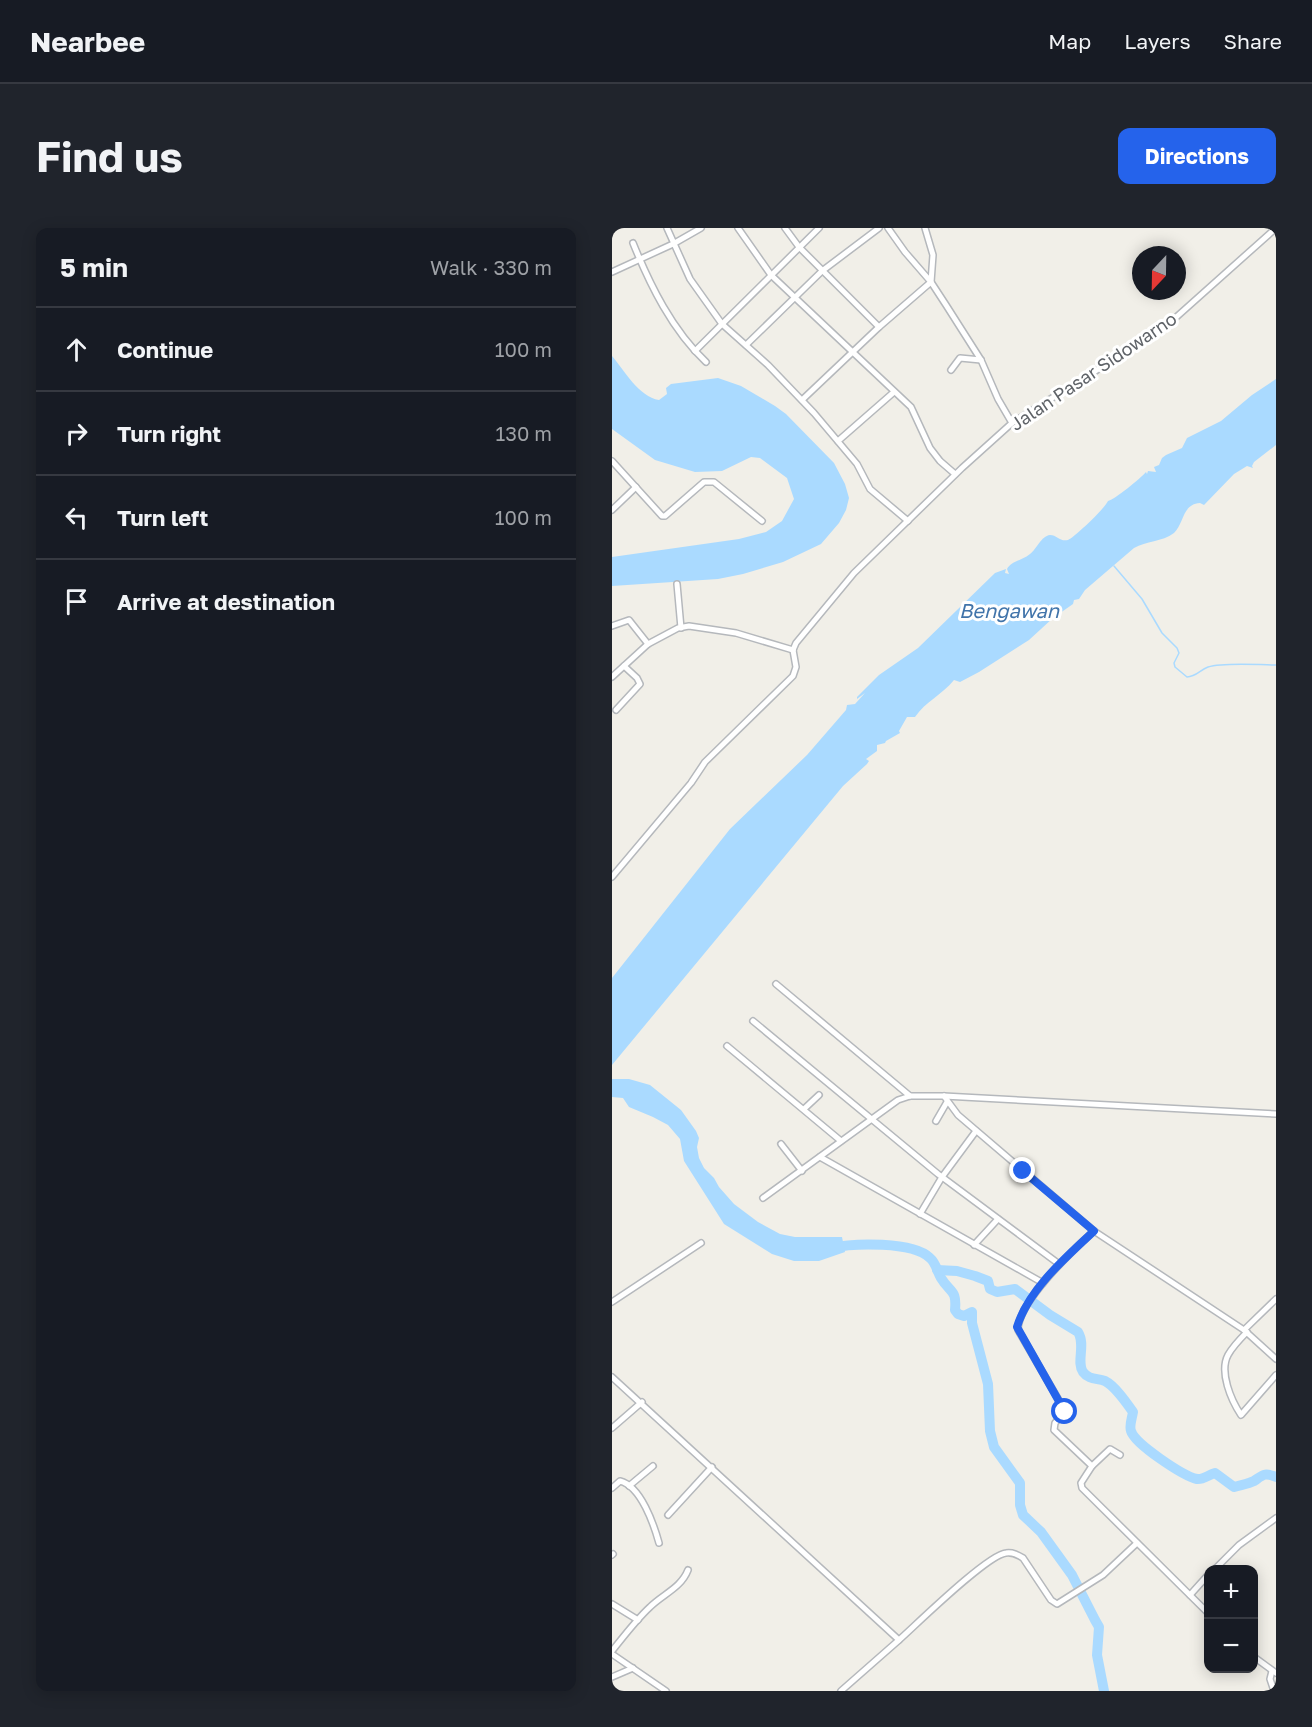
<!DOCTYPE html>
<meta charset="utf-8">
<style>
body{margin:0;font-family:"Golos Text",sans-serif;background:#20242c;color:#f1f3f6}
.controls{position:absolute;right:18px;bottom:18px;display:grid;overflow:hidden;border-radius:12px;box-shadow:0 3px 15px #0003}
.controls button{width:54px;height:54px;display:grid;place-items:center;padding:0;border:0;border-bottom:2px solid #363941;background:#171b24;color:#f1f3f6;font:30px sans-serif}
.compass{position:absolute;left:520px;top:18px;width:54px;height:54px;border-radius:50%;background:#171b24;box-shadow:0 3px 15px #0003;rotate:202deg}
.stop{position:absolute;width:18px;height:18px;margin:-14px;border:4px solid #2563eb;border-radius:50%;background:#fff}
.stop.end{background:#2563eb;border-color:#fff;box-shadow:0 2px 6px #0008}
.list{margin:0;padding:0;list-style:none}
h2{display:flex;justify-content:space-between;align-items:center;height:78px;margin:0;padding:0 24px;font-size:26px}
h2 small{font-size:20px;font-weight:400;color:#9ea1a6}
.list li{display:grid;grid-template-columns:39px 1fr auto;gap:18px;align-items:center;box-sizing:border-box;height:84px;padding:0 24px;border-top:2px solid #363941}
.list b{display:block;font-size:22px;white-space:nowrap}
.list em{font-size:20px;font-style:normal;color:#9ea1a6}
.icon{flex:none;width:33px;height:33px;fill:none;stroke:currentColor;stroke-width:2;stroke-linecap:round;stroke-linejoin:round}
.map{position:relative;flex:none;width:664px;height:1463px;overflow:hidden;border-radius:12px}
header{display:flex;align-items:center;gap:36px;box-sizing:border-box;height:84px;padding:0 30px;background:#171b24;border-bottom:2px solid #363941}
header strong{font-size:28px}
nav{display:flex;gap:33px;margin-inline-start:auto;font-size:21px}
.intro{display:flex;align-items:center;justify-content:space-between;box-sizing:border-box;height:144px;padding:0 36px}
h1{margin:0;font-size:42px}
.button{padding:15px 27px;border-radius:12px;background:#2563eb;color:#fff;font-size:21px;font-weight:700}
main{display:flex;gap:36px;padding:0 36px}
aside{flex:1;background:#171b24;border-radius:12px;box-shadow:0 3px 15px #0003}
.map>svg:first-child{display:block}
.water{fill:#aadaff}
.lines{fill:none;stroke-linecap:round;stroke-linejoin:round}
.stream{stroke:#aadaff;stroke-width:1.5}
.river{stroke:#aadaff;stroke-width:10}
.street-casing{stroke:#b5b8bc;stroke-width:8}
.street{stroke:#fff;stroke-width:5}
.route{stroke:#2563eb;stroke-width:8}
.labels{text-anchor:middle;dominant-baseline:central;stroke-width:6;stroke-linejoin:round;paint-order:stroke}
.street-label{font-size:18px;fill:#5f6368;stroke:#fff}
.water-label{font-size:20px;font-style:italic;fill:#4174aa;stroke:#fff}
</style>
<header>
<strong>Nearbee</strong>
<nav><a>Map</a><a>Layers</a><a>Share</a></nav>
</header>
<div class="intro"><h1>Find us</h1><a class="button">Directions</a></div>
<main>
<aside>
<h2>5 min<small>Walk · 330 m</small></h2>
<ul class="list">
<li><svg class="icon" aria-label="ahead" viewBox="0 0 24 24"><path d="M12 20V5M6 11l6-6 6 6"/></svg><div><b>Continue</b></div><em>100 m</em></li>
<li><svg class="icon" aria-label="right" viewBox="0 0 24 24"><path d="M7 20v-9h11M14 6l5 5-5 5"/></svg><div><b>Turn right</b></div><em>130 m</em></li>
<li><svg class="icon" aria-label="left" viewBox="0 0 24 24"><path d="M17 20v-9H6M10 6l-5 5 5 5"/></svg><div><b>Turn left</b></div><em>100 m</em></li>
<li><svg class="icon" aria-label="arrive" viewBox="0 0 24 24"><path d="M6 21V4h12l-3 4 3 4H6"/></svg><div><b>Arrive at destination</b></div></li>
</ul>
</aside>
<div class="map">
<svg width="664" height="1463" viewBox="0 0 664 1463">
<rect width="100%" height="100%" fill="#f1efe8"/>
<g class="water">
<path d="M 0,128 C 12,142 27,169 47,172 L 55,166 L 54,160 L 59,156 L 106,150 L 129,158 L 163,178 L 174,186 L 222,235 L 233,256 L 237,270 L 234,282 L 227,295 L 209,316 L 171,334 L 131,346 L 106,351 L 0,358 L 0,329 L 127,311 L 154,304 L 170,293 L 182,271 L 175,250 L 148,230 L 139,229 L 110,243 L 83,244 L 43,232 L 0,201 Z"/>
<path d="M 664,151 L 664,217 L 642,234 L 640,238 L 641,240 L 635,238 L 622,246 L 592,277 L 588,275 C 570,276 572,296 562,305 C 550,314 534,313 522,320 L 473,362 L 467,371 L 462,372 L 461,376 L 441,390 L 417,412 L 367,444 L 348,454 L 342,452 C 330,467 314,473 303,489 L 295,489 L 287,503 L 288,505 L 274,513 L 273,515 L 265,517 L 265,523 L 254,531 L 257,533 L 255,536 L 231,558 L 0,837 L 0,750 L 118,601 L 195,527 L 234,482 L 235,477 L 243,476 L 253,465 L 245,471 L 245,469 L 267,447 L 306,420 L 383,345 L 394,341 L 393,345 L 397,346 L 395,341 C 400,332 410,333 418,326 C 425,321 429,308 438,307 C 445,307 448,314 456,312 C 463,309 493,280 496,273 C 502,272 529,250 534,244 L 535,246 L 536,243 L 544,244 L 542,239 L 547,237 L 550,230 L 554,227 L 570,220 L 575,210 L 609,193 L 640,167 Z"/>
<path d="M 0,851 L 17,851 L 38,857 L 69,882 L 84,903 L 87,910 L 85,919 L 87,930 L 92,940 L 102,950 L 107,959 L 122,976 L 146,994 L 168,1006 L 183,1009 L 230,1009 L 233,1024 L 207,1033 L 182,1033 L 160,1026 L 112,996 L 72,933 L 68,911 L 56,897 L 41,889 L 17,879 L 11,870 L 0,869 Z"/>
</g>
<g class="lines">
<path class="stream" d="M 502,338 L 530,371 L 550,405 L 565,420 L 567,425 L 562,435 L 563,439 L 575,449 C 584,449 588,442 596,439 C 612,434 647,437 664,437"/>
<g class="river">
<path d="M 219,1020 C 241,1015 301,1013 318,1030 C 324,1035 325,1043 329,1050 C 338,1065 345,1061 343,1082 L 346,1086 L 352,1088 L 360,1084 L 360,1095 L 376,1156 L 378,1203 L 382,1219 L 408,1255 L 408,1277 L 411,1287 L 429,1304 L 460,1347 L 483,1392 L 487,1399 L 485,1427 L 492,1463"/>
<path d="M 325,1042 L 345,1043 L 363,1048 L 376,1053 L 378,1061 L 385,1064 L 403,1061 L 438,1087 L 466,1104 C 474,1117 464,1134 471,1144 C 477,1152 485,1150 493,1153 C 503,1158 514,1174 521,1184 C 520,1190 517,1198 519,1203 C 523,1216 571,1248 585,1251 C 591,1252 596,1247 603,1245 L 622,1259 C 628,1257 636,1256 642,1253 C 651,1247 652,1244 664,1249"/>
</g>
<g class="street-casing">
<g id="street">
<path d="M 55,0 L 78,51 L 110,96 L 156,137 L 202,185 L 245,236 L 258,261 L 296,293"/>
<path d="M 126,0 L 159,47 L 299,179 L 318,220 L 328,233 L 343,246"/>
<path d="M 173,0 L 187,19 L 267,99"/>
<path d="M 276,0 L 293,24 L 319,54 L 334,77 L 369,132 L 386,171 L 400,195"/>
<path d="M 21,15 C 38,57 60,102 94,134"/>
<path d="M 0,44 L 61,16 L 89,0"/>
<path d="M 134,117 L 210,43 L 267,0"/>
<path d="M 83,123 L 207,0"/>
<path d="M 339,142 L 348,130 L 369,132"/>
<path d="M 190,172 L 267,99 L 319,54 L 321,27 L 313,0"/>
<path d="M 226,213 L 282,164"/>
<path d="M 0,233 L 50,288 L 53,288 L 92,254 L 102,254 L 150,293"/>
<path d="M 0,282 L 24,259"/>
<path d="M 65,356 L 69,400"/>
<path d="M 0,398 L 17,392 L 36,416"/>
<path d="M 181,422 L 184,415 L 242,345 L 350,240 L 400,195 L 501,132 L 561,92 L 664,0"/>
<path d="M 0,449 L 36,416 L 66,400 L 77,398 L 124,405 L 181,422"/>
<path d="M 4,482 L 28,456 L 25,450 L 12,438"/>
<path d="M 0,649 L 79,555 L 93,534 L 181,448 L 184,439 L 181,422"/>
<path d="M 164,756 L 298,868"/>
<path d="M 141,793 L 326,946 L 447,1036"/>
<path d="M 115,818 L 229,913"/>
<path d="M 332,868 L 346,887 L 482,1003 L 632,1102 L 664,1131"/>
<path d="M 192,881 L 207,867"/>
<path d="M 324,893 L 335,874"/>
<path d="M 169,916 L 190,943"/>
<path d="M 208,929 L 431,1055"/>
<path d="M 151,970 L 286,872 L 298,868 L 332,868 L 664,886"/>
<path d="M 308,986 L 330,949 L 364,903"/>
<path d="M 482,1003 C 461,1022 406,1074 406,1102 L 452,1181 L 453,1183 L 443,1195 L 442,1202 L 480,1238 L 469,1255 L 470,1260 L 596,1385"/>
<path d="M 362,1017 L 386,991"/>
<path d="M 0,1074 L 89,1015"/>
<path d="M 632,1102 L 664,1071"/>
<path d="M 635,1104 C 628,1111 621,1118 616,1127 C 607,1144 619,1172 629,1187 L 664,1147"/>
<path d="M 0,1149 L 287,1412 L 229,1463"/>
<path d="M 0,1200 L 30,1174"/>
<path d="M 480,1238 L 498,1221 L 508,1227"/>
<path d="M 17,1258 L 41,1238"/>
<path d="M 0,1260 L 8,1253 C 29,1258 42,1297 47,1315"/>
<path d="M 56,1287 L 100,1239"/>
<path d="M 0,1327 L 1,1326"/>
<path d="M 602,1342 L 627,1317 L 664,1290"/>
<path d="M 578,1367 L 596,1347"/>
<path d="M 0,1376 L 26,1392"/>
<path d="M 287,1412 C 305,1396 375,1327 394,1325 C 401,1324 406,1327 411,1330 L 439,1372 L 445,1376 L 491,1347 L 525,1315"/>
<path d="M 0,1423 C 12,1408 24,1392 38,1379 C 51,1366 69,1360 76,1342"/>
<path d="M 0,1426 L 54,1463"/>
<path d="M 642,1429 L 664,1445"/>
<path d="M 660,1443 L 658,1451 L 662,1463"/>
<path d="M 0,1449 L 21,1440"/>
</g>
</g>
<use href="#street" class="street"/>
</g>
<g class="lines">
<path class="route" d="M 411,943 L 482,1003 C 454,1029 416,1062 405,1099 L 453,1184"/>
</g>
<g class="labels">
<g class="street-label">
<text transform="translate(481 143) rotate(-34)">Jalan Pasar Sidowarno</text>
</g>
<g class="water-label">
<text x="397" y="382">Bengawan</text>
</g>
</g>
</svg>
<div class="controls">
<button>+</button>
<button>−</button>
</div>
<svg class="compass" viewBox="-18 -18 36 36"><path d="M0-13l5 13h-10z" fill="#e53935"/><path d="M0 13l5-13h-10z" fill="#9ea1a6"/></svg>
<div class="stop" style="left:453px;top:1184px"></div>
<div class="stop end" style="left:411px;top:943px"></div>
</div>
</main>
